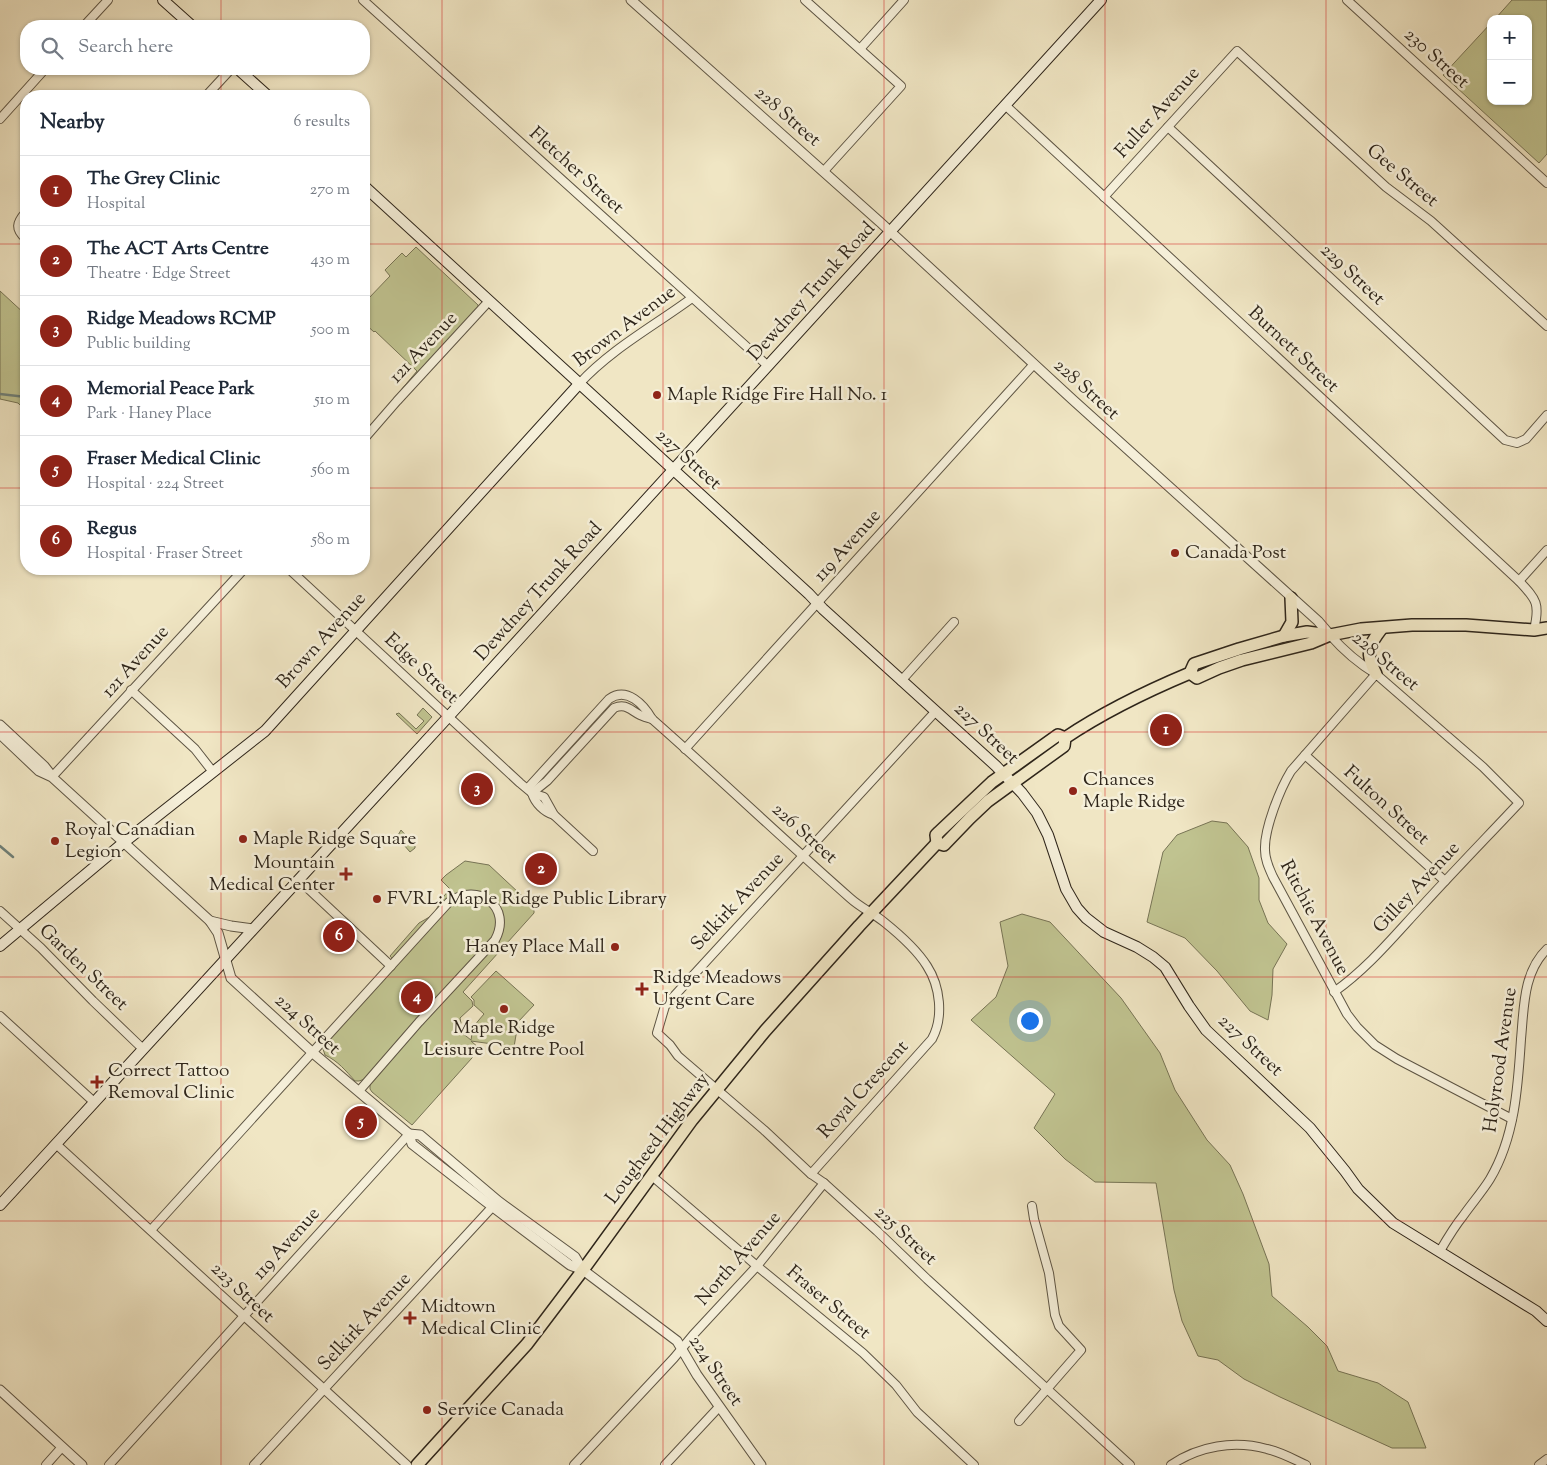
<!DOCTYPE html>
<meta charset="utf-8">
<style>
body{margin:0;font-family:"Sorts Mill Goudy",serif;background:#f2f2f3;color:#1f2937}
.controls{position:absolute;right:15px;top:15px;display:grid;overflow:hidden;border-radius:10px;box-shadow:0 1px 4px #0004}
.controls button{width:45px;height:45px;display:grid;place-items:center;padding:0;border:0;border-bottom:1px solid #e0e1e3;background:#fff;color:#1f2937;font:25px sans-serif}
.you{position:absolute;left:1029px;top:1020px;width:18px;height:18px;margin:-12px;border:4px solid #fff;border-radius:50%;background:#1a73e8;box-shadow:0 0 0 8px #1a73e833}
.badge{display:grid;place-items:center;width:32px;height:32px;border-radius:50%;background:#8f2418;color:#fff;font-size:16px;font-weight:700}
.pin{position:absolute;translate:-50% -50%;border:2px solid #fff;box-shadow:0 1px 5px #0006}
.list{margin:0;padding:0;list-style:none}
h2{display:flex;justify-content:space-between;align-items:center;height:65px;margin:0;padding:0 20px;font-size:21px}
h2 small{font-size:16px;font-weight:400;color:#747a83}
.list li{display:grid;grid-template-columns:32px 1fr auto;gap:15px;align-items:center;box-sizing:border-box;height:70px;padding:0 20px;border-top:1px solid #e0e1e3}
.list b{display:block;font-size:19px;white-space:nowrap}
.list p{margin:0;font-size:16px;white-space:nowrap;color:#747a83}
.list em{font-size:16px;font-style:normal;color:#747a83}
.icon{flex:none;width:28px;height:28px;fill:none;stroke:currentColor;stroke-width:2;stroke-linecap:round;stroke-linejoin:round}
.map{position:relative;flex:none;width:1547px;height:1465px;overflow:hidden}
.search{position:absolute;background:#fff;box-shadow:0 1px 4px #0004;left:20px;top:20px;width:350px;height:55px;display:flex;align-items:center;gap:12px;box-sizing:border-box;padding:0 18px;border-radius:20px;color:#747a83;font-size:19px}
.panel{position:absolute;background:#fff;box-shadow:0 1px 4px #0004;left:20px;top:90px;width:350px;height:485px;border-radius:20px}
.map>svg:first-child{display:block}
.green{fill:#c0c390;stroke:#777455}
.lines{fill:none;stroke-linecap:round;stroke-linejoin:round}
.stream{stroke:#6f817a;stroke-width:2.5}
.minor-casing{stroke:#5e5544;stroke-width:10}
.tertiary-casing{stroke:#5e5544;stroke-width:11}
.secondary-casing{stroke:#2e251a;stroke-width:12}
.primary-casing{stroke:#2e251a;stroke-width:14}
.minor{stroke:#f5efd9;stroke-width:8}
.tertiary{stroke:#f5efd9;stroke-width:9}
.secondary{stroke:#f5efd9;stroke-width:10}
.primary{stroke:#f0e6c4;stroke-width:11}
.grid{fill:none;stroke:#d62828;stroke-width:1;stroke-opacity:0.55}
.poi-dot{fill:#8f2418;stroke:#f5efd9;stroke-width:2}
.labels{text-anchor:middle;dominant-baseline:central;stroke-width:5;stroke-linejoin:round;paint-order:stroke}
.street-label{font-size:19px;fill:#2e251a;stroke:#f5efd9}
.poi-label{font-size:19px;fill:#2e251a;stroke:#f5efd9;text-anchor:start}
</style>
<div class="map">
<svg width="1547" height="1465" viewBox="0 0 1547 1465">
<rect width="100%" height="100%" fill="#f0e6c4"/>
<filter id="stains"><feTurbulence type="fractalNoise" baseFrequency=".004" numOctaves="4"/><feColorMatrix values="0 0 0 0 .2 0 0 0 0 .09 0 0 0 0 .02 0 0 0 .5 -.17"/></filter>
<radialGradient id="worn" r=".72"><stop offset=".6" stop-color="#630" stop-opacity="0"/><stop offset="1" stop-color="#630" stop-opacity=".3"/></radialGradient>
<g class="green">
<path d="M 1512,0 L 1547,0 L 1547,154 L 1539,163 L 1443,75 L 1491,23 L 1491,101 L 1528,101 L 1528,19 L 1495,19 Z"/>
<path d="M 416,247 L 478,305 L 478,308 L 402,391 L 401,390 L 417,371 L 375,331 L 374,332 L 364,323 L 364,296 L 368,299 L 390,276 L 385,270 L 402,253 L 406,257 Z"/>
<path d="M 0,291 L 26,315 L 26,409 L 24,409 L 18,403 L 0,399 Z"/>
<path d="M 423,708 L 432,717 L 417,734 L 396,714 L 399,713 L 416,729 L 424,721 L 417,715 Z"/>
<path d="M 1212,821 L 1227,823 L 1248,847 L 1259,878 L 1259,900 L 1268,923 L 1287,944 L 1273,969 L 1272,995 L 1268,1020 L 1250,1011 L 1217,971 L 1185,938 L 1147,922 L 1163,852 L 1177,835 Z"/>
<path d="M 401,830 L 415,846 L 415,848 L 410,852 L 397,837 Z"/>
<path d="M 465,861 L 489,865 L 534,907 L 534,913 L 463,992 L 472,1001 L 473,1006 L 460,1018 L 461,1023 L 457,1029 L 471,1040 L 473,1027 L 484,1014 L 474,1005 L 474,1000 L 471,997 L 496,971 L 534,1005 L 518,1022 L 523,1027 L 516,1035 L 514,1047 L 471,1041 L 480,1049 L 412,1125 L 372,1092 L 370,1089 L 370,1084 L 365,1079 L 359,1081 L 355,1081 C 346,1071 338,1061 325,1055 L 323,1049 L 324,1046 L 396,963 L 390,956 L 419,923 L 433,915 L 444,896 L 450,889 L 441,880 L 446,875 Z"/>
<path d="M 1022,914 L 1050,922 L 1121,998 L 1160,1053 L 1175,1090 L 1207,1140 L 1230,1165 L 1243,1194 L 1269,1264 L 1272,1296 L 1308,1327 L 1327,1346 L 1338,1371 L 1378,1383 L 1408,1402 L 1426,1448 L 1392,1448 L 1280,1397 L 1244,1379 L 1218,1360 L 1198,1356 L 1182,1321 L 1174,1290 L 1156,1183 L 1095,1182 L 1065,1159 L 1034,1128 L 1055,1094 L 971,1020 L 996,997 L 1008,966 L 1000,922 Z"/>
</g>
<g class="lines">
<g class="stream">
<path d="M 0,394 L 26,397"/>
<path d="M 0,846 L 13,857"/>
</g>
<g class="minor-casing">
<g id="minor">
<path d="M 363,0 L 768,366"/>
<path d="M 805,0 L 901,86 L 824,171"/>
<path d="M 1347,0 L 1547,183"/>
<path d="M 84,26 L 108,0"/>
<path d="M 860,49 L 904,0"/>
<path d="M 206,96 L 231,69"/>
<path d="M 1005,105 L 1519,581 C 1537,600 1540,604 1534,630"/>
<path d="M 0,119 L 45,69"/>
<path d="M 1168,127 L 1505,440 L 1517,443 L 1526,439 L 1547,415"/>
<path d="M 1104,197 L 1237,51 L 1386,187 L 1431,221 L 1547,326"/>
<path d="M 26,212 C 16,223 15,229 26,239"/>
<path d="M 579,384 C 611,349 654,326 692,298"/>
<path d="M 364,439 L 397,401 L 489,301"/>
<path d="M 289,569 L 520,783 L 532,793 L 544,797 L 554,815 L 593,851"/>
<path d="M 1519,581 L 1547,550"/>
<path d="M 1330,635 C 1344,651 1358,663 1376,674 L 1483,767 L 1519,803 C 1487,837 1454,871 1422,906 C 1394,936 1368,968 1334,992"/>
<path d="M 1376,674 L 1291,771 C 1280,789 1264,829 1265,850 C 1265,860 1269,868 1273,877 L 1347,1014 L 1357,1027 L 1375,1045 L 1397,1059 L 1512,1119"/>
<path d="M 901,681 L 954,622"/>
<path d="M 131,690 L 195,749 L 213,772"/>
<path d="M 936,711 L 665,1006 L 657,1033 L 670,1045 L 678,1056 L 764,1130 L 811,1174 L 824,1183 L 877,1231 L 927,1279 L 1130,1465"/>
<path d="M 685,749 L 1034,364"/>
<path d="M 1305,755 L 1445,881"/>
<path d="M 52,777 L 244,569"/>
<path d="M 528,788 L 609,699 C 627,686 644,705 652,719 C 719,778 783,839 850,898 C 861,908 873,913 884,922 C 899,934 917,950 927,966 C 940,986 944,1017 932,1039 L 811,1174"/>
<path d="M 532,793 L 547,781 L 614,708 C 626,703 630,710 640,715 C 644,717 648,718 652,719"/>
<path d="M 532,793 C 535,803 544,812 554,815"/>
<path d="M 299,880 L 391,966"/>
<path d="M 0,911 L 41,948 L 93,1001 L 143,1049"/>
<path d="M 0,1016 L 94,1102"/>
<path d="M 56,1144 L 407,1465"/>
<path d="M 652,1176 L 757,1266 L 863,1353 L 896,1385 L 917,1412 L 974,1465"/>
<path d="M 151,1230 L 449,902 C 478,881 513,907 495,940 L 419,1022 L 359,1091"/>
<path d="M 1440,1251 C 1447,1239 1454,1227 1463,1216 C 1472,1203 1482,1192 1490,1179 C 1515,1137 1518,1086 1521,1039 C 1524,1008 1523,972 1547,949"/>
<path d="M 1019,1421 L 1081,1350 L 1059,1326 L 1055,1315 L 1049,1273 L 1034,1219 L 1032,1206"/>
<path d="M 46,1465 L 62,1447"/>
<path d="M 109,1465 L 409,1134"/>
<path d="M 254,1465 L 495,1204"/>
<path d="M 574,1465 L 674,1358 L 693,1335 L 757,1266 L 824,1183"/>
<path d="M 665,1465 L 719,1407"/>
<path d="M 1171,1465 C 1199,1446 1234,1440 1267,1449 C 1281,1452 1293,1459 1306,1465"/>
<path d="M 1539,1465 L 1547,1459"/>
</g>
</g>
<g class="tertiary-casing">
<g id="tertiary">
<path d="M 631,0 L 881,223 L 1073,400 L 1318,621 L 1330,635"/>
<path d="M 0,725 L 44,766 L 51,775"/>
<path d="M 0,734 L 39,771 L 52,777 L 210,921 L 218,933 L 231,978 L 313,1053 L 409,1134 L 412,1144 L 485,1201 L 570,1265 L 583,1270 L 677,1341 L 697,1375 L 761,1465"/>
<path d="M 210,921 L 231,926 L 253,929"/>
<path d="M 409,1134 L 420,1135 L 498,1201 L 575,1257 L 583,1270"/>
<path d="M 0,1390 L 82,1465"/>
</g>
</g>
<g class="secondary-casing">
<g id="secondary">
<path d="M 163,0 L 192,26"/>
<path d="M 238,69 L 268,96"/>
<path d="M 364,186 C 512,322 661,458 809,594 L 823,609 L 996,766 L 1022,793 L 1037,813 L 1048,835 L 1066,889 L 1077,908 L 1086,918 L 1104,932 L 1137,947 L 1153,957 L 1165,967 L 1189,1006 L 1206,1030 L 1310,1128 L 1345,1171 L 1358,1189 L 1393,1223 L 1536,1311 L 1547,1321"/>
<path d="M 0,946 L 123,843 L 265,731 L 579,384"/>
<path d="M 0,1205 L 449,716 L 1101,0"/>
</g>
</g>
<g class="primary-casing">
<g id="primary">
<path d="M 1284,636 L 1292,622 L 1291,598"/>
<path d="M 1190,673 L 1197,678 L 1219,668 L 1242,660 L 1311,643 L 1330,635 L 1361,629 L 1412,625 L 1466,625 L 1534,630 L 1547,628"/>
<path d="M 1376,674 C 1365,653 1368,646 1382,628"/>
<path d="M 937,843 L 944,845 L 970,818 L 988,801 L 1064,746 L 1065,738 C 1105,711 1147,691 1190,673 L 1194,664 L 1239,649 L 1284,636 L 1307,632 L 1330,635"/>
<path d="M 937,843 L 936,835 L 939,832 L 992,782 L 1058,735 L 1065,738"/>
<path d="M 417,1465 L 527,1344 L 583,1270 L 692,1120 L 765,1031 L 859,926 L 937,843"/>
</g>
</g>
<use href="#minor" class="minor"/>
<use href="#tertiary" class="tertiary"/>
<use href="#secondary" class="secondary"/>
<use href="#primary" class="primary"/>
</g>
<path class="grid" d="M 221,0 L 221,26M 442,0 L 442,1465M 663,0 L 663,1465M 884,0 L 884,1465M 1105,0 L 1105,1465M 1326,0 L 1326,1465M 221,69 L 221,96M 0,244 L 26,244M 364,244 L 1547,244M 0,488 L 26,488M 364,488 L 1547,488M 221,569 L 221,1465M 0,732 L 1547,732M 0,977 L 1547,977M 0,1221 L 1547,1221"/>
<g class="poi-dot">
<circle cx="657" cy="395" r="5"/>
<circle cx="1175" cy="553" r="5"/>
<circle cx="1073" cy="791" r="5"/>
<circle cx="243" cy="839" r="5"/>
<circle cx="55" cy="841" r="5"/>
<path d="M343.5 866.5h5v5h5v5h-5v5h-5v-5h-5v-5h5z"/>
<circle cx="377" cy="899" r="5"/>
<circle cx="615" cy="947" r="5"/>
<path d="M639.5 981.5h5v5h5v5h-5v5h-5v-5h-5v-5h5z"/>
<circle cx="504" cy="1009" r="5"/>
<path d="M94.5 1074.5h5v5h5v5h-5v5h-5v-5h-5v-5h5z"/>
<path d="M407.5 1310.5h5v5h5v5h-5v5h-5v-5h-5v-5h5z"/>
<circle cx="427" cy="1410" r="5"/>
</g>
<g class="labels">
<g class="street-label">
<text transform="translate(1436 59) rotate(42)">230 Street</text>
<text transform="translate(1158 113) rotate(-48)">Fuller Avenue</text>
<text transform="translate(787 117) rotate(41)">228 Street</text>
<text transform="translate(576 171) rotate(42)">Fletcher Street</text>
<text transform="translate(1402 176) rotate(40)">Gee Street</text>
<text transform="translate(1352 275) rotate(43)">229 Street</text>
<text transform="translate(812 292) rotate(-48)">Dewdney Trunk Road</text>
<text transform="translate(625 327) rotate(-37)">Brown Avenue</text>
<text transform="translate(424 348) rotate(-47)">121 Avenue</text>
<text transform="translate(1293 350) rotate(43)">Burnett Street</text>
<text transform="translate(1086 390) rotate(42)">228 Street</text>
<text transform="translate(688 460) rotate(42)">227 Street</text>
<text transform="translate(848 546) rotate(-48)">119 Avenue</text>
<text transform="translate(539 592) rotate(-48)">Dewdney Trunk Road</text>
<text transform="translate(322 641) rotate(-48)">Brown Avenue</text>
<text transform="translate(136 662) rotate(-48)">121 Avenue</text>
<text transform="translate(1385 662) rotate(40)">228 Street</text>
<text transform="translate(421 669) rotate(43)">Edge Street</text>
<text transform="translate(986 734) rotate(43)">227 Street</text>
<text transform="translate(1386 806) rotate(42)">Fulton Street</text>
<text transform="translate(804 834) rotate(42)">226 Street</text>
<text transform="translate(1417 888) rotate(-47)">Gilley Avenue</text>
<text transform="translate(738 902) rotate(-47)">Selkirk Avenue</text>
<text transform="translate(1314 918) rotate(62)">Ritchie Avenue</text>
<text transform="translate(83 968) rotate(44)">Garden Street</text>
<text transform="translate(307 1025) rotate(42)">224 Street</text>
<text transform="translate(1250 1046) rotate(43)">227 Street</text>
<text transform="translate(1501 1060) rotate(-82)">Holyrood Avenue</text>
<text transform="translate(864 1090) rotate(-48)">Royal Crescent</text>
<text transform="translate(658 1139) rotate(-53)">Lougheed Highway</text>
<text transform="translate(905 1236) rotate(43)">225 Street</text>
<text transform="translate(287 1244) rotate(-48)">119 Avenue</text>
<text transform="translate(739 1259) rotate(-49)">North Avenue</text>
<text transform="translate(242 1293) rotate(43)">223 Street</text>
<text transform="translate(828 1303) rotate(40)">Fraser Street</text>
<text transform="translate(365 1322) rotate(-47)">Selkirk Avenue</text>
<text transform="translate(715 1371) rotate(56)">224 Street</text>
</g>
<g class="poi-label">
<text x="667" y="395">Maple Ridge Fire Hall No. 1</text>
<text x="1185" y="553">Canada Post</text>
<text x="1083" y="780">Chances<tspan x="1083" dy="22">Maple Ridge</tspan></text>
<text x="65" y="830">Royal Canadian<tspan x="65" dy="22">Legion</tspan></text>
<text x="253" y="839">Maple Ridge Square</text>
<text x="335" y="863" text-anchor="end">Mountain<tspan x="335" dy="22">Medical Center</tspan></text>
<text x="387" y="899">FVRL: Maple Ridge Public Library</text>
<text x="605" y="947" text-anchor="end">Haney Place Mall</text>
<text x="653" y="978">Ridge Meadows<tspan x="653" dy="22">Urgent Care</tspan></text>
<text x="504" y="1028" text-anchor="middle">Maple Ridge<tspan x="504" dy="22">Leisure Centre Pool</tspan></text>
<text x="108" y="1071">Correct Tattoo<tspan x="108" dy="22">Removal Clinic</tspan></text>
<text x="421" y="1307">Midtown<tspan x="421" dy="22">Medical Clinic</tspan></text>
<text x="437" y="1410">Service Canada</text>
</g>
</g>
<rect width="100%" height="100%" filter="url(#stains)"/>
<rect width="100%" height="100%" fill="url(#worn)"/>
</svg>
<div class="controls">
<button>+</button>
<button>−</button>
</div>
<div class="you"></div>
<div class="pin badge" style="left:1166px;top:730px">1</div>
<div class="pin badge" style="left:541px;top:869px">2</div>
<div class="pin badge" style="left:477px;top:789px">3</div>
<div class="pin badge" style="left:417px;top:997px">4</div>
<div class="pin badge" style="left:361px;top:1122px">5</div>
<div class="pin badge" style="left:339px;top:936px">6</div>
<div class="search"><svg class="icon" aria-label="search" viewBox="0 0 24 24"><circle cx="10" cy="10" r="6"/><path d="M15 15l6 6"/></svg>Search here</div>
<section class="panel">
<h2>Nearby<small>6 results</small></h2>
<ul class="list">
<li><span class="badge">1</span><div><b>The Grey Clinic</b><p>Hospital</p></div><em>270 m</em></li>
<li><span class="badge">2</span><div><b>The ACT Arts Centre</b><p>Theatre · Edge Street</p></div><em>430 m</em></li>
<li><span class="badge">3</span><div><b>Ridge Meadows RCMP</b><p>Public building</p></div><em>500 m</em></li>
<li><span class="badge">4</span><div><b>Memorial Peace Park</b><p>Park · Haney Place</p></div><em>510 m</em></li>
<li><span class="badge">5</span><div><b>Fraser Medical Clinic</b><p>Hospital · 224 Street</p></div><em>560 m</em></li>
<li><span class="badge">6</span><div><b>Regus</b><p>Hospital · Fraser Street</p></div><em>580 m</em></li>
</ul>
</section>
</div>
